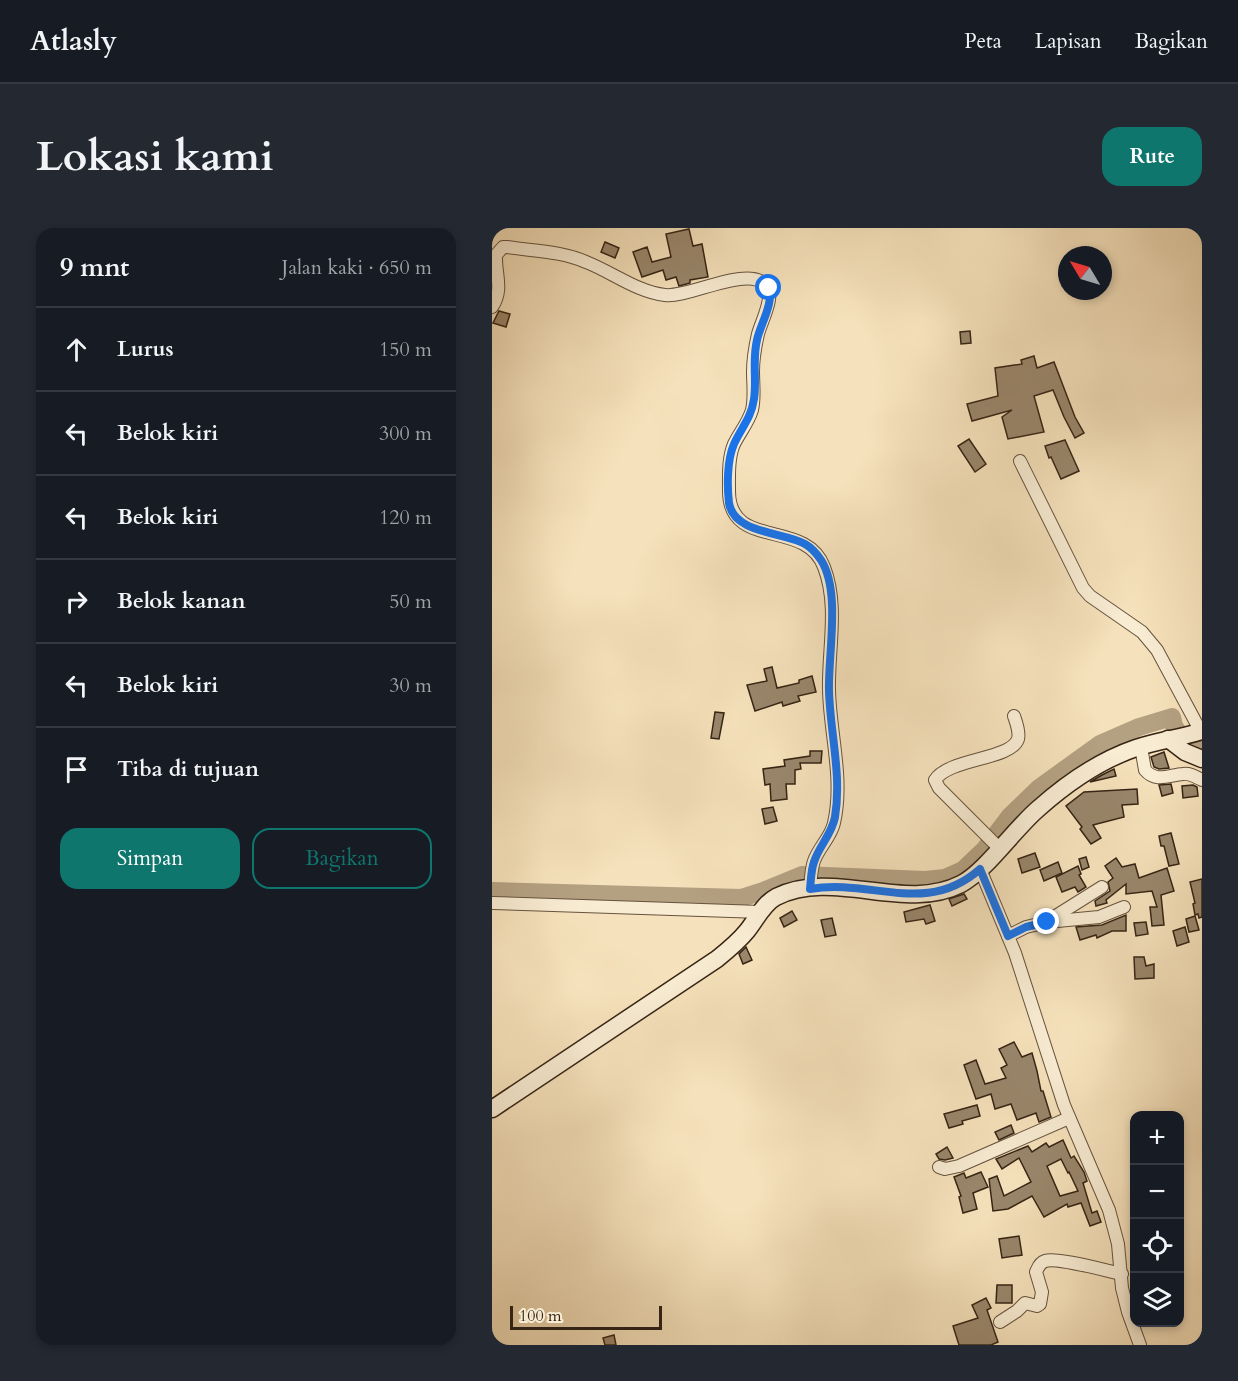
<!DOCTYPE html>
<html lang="id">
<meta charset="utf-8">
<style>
body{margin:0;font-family:Cardo,serif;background:#242831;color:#f1f3f6}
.controls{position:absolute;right:18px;bottom:18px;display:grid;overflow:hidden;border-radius:12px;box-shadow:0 3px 9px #0003}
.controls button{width:54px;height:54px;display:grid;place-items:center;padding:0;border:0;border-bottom:2px solid #363941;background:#171b24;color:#f1f3f6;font:30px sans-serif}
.compass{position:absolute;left:566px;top:18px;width:54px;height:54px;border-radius:50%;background:#171b24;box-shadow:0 3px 9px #0003;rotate:308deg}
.scale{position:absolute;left:18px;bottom:15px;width:152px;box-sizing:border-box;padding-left:6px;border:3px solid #362414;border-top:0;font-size:16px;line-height:21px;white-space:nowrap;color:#362414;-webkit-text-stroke:4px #f8ecd3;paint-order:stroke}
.stop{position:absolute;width:18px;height:18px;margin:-14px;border:4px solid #1a73e8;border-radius:50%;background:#fff}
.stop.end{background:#1a73e8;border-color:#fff;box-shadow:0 2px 6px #0008}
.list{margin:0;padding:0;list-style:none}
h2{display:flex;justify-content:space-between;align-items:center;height:78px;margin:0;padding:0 24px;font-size:26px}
h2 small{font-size:20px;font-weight:400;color:#9ea1a6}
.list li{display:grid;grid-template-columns:39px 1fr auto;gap:18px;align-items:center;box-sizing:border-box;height:84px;padding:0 24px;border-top:2px solid #363941}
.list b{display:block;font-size:22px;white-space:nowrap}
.list em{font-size:20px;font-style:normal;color:#9ea1a6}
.actions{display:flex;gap:12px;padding:18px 24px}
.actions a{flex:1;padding:14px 0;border:2px solid #0f766e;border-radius:18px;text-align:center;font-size:21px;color:#0f766e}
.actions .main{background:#0f766e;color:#fff}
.icon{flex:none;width:33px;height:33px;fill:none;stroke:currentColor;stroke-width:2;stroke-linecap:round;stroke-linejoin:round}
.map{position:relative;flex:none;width:710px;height:1117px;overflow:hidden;border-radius:18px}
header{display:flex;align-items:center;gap:36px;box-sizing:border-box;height:84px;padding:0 30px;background:#171b24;border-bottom:2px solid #363941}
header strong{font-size:28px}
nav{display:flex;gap:33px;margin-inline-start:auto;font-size:21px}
.intro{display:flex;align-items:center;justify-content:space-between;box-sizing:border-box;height:144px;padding:0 36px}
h1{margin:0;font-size:42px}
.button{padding:15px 27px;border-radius:18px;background:#0f766e;color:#fff;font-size:21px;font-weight:700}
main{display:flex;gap:36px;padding:0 36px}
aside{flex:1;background:#171b24;border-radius:18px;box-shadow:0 3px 9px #0003}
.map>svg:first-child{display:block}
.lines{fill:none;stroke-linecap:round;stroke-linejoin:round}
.river{stroke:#b4a182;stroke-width:18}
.building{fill:#99866b;stroke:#362414;stroke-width:1.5;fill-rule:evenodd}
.street-casing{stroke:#66533e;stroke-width:14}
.secondary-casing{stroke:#362414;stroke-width:19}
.street{stroke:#f8ecd3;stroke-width:12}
.secondary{stroke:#f8ecd3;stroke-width:16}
.route{stroke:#1a73e8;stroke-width:8}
</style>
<header>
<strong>Atlasly</strong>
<nav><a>Peta</a><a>Lapisan</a><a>Bagikan</a></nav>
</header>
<div class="intro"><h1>Lokasi kami</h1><a class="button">Rute</a></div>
<main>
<aside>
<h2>9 mnt<small>Jalan kaki · 650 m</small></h2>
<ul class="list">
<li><svg class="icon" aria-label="ahead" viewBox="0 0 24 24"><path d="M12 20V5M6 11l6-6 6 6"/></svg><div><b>Lurus</b></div><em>150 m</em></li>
<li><svg class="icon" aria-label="left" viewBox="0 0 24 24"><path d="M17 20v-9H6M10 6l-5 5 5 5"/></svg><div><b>Belok kiri</b></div><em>300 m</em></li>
<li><svg class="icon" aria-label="left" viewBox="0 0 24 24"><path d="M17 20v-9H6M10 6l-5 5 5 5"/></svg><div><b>Belok kiri</b></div><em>120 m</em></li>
<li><svg class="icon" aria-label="right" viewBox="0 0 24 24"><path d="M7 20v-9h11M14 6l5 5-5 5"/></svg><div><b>Belok kanan</b></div><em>50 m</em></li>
<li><svg class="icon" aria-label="left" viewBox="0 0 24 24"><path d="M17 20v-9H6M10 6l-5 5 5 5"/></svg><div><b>Belok kiri</b></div><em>30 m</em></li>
<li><svg class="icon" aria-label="arrive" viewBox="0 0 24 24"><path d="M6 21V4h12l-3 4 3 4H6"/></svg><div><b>Tiba di tujuan</b></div></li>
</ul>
<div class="actions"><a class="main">Simpan</a><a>Bagikan</a></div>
</aside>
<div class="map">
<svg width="710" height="1117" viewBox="0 0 710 1117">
<rect width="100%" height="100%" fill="#f5e1bb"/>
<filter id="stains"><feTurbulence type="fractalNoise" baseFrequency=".00333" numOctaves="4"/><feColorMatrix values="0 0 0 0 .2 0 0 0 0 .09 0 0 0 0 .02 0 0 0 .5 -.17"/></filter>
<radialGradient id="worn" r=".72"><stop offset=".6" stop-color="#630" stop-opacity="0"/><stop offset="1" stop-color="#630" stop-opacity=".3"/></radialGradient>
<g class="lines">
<path class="river" d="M 0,663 L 249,670 L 271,663 L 310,647 L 433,652 L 453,650 L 471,642 L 493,621 L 518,588 L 547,560 L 608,516 L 647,499 L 680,489 L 682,498 L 695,517 L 710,517"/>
</g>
<g class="building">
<path d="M 197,1 L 201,18 L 210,16 L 216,49 L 198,52 L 198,55 L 187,58 L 184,49 L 174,52 L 171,42 L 150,49 L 141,24 L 155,19 L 160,34 L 179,29 L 174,6 Z"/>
<path d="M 113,14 L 127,20 L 123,30 L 109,24 Z"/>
<path d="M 7,83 L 18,86 L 14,99 L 1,95 Z"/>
<path d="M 478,103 L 479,115 L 469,116 L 468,104 Z"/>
<path d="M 542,128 L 545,140 L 562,134 L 583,189 L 592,205 L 583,210 L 572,189 L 561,162 L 542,168 L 552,204 L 516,211 L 510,189 L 520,182 L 480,193 L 475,176 L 506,168 L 503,140 L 530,136 L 529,132 Z"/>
<path d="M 477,211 L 494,236 L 483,244 L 466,218 Z"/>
<path d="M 573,212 L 587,243 L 569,251 L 559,229 L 557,230 L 553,218 Z"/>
<path d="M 280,439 L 285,460 L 307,455 L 307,452 L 320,448 L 324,464 L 306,468 L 308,473 L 291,478 L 290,474 L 263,483 L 255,457 L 275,453 L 272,441 Z"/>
<path d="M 223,484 L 232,485 L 227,511 L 219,510 Z"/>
<path d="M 318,523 L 330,523 L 329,535 L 308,535 L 309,541 L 303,542 L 303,556 L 294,556 L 295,571 L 279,573 L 278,556 L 273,557 L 271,541 L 293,538 L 292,532 L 318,528 Z"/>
<path d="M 672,524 L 677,540 L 667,541 L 662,539 L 659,529 Z"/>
<path d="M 622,541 L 624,548 L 598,554 L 610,547 Z"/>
<path d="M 679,556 L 681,565 L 670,568 L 667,557 Z"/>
<path d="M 701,557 L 705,559 L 706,568 L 691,570 L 690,558 Z"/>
<path d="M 645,561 L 646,576 L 630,577 L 632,589 L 601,597 L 609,610 L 599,616 L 588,601 L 590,599 L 574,578 L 592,564 Z"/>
<path d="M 281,579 L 285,593 L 273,596 L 270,581 Z"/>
<path d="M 679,605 L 687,636 L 677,638 L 672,618 L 669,618 L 667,608 Z"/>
<path d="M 543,625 L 548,639 L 530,645 L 526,631 Z"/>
<path d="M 594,629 L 597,639 L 590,642 L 587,631 Z"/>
<path d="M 624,630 L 630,639 L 643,636 L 647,650 L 675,640 L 682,663 L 669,667 L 672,697 L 660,698 L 658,679 L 665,679 L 660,663 L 634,666 L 634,656 L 614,672 L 615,675 L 604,678 L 603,673 L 618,663 L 616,654 L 621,650 L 613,638 Z"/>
<path d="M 566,634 L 570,645 L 552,653 L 548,642 Z"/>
<path d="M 586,638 L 589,646 L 587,647 L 594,659 L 586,664 L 583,659 L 570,664 L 564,649 Z"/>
<path d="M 710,651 L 710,689 L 707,690 L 706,686 L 703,687 L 701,676 L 703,675 L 698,654 Z"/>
<path d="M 472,666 L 475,671 L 460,678 L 457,671 Z"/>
<path d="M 438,677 L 443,693 L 434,696 L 432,691 L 414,694 L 412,684 Z"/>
<path d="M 300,683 L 305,692 L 292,699 L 288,690 Z"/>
<path d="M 634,687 L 634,703 L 620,703 L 605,710 L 604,707 L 588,712 L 584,699 L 610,697 Z"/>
<path d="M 703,688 L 707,702 L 697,704 L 694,691 Z"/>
<path d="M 340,690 L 344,707 L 333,709 L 329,692 Z"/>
<path d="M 654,694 L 656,706 L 644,708 L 642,695 Z"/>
<path d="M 693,699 L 697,714 L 685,718 L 681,703 Z"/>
<path d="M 254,719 L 260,732 L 251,736 L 247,726 Z"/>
<path d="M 642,729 L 652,729 L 654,738 L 662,736 L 662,750 L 643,751 Z"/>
<path d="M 522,814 L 530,829 L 540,825 L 545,843 L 549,863 L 551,863 L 559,889 L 547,894 L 544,885 L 525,892 L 519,876 L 503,881 L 499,866 L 484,871 L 472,837 L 484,832 L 493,856 L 514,850 L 509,840 L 515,837 L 507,821 Z"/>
<path d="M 485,877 L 488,888 L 470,893 L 471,896 L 457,900 L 452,886 Z"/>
<path d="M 519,897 L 522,905 L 507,912 L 503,904 Z"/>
<path d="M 571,912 L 579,930 L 582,928 L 592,944 L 595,953 L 591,955 L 600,985 L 605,983 L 609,994 L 598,998 L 589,975 L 576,979 L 575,976 L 552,989 L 540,968 L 516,981 L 501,983 L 497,951 L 505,948 L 512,968 L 539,954 L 527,930 L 510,941 L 504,931 L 536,918 L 540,924 L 554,915 L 557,919 ZM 569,931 L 576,945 L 577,944 L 586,963 L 568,968 L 555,938 Z"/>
<path d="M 455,919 L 461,930 L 453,932 L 447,931 L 444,926 Z"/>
<path d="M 489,944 L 496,959 L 481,965 L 485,981 L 471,985 L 467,969 L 469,968 L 462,949 L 472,945 L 474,950 Z"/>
<path d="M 527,1008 L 530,1027 L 510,1030 L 507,1011 Z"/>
<path d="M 505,1057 L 520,1057 L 520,1075 L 504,1075 Z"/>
<path d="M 494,1070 L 499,1080 L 495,1082 L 506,1114 L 499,1117 L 467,1117 L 461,1098 L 486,1090 L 480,1077 Z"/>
<path d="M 122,1107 L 124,1117 L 113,1117 L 111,1110 Z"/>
</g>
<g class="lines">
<g class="street-casing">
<g id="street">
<path d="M 0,79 C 12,61 3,46 4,27 L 11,19 L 15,19 C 41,23 69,23 94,34 C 120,44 145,64 173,67 C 197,70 255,37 274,57 C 284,67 269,94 266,106 C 263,119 261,131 261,144 C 261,157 263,169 260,182 C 256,195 248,204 242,216 C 236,230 237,248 237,263 C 237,323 314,290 332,339 C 347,378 336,421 337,462 C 338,506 352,551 342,595 C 339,609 327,619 322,633 C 319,641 319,652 318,661"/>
<path d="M 528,233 L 591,360 L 598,368 L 650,404 L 665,422 L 709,504"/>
<path d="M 649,519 L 653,542 C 664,555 677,547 691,546 C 698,545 704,549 710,552"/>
<path d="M 507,620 L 447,560 L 443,552 C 457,530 519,532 526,511 C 528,504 524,494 522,488"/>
<path d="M 488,641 L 523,725 L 572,877 L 617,982 L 626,1016 L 630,1060 L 636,1084 L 648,1117"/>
<path d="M 0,675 L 269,684"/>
<path d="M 559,691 L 610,659"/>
<path d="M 516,708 L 534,699 L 555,694 L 607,689 L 632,679"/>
<path d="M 447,939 L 453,941 L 467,938 L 577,890"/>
<path d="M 508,1094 L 525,1083 L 533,1075 L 545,1078 L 548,1076 L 550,1064 L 544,1044 C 546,1040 547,1035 553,1033 C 565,1029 615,1043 630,1046"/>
</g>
</g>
<g class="secondary-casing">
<g id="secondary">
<path d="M 676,511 L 693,524 L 710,531"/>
<path d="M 0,881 L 225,731 C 235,723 246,714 255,703 C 264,692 271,676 284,669 C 342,640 412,685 469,656 C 494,643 523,600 547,580 C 574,556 609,532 644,520 C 665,513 688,510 710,503"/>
</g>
</g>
<use href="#street" class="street"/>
<use href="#secondary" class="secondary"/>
</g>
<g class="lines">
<path class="route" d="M 277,60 C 282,75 268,97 265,112 C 260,133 265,152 262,171 C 259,191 249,200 242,216 C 235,232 235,258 237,275 C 242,306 292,304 313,316 C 320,320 325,326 329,332 C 349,363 336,426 337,462 C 338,505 350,546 343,589 C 340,606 327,618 322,634 C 319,642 319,652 318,661 C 379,650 434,689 488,641 L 516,708 L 534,699 L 555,694"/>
</g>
<rect width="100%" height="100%" filter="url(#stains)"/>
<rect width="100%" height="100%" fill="url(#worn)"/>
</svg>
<div class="controls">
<button>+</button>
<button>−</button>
<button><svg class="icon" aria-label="locate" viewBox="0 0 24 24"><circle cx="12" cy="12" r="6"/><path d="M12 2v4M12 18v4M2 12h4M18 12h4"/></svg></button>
<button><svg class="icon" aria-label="layers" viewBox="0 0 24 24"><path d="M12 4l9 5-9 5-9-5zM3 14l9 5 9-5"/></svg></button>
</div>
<svg class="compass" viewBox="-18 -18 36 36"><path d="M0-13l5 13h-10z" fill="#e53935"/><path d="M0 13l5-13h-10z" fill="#9ea1a6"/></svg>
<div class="scale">100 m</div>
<div class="stop" style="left:277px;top:60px"></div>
<div class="stop end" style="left:555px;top:694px"></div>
</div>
</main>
